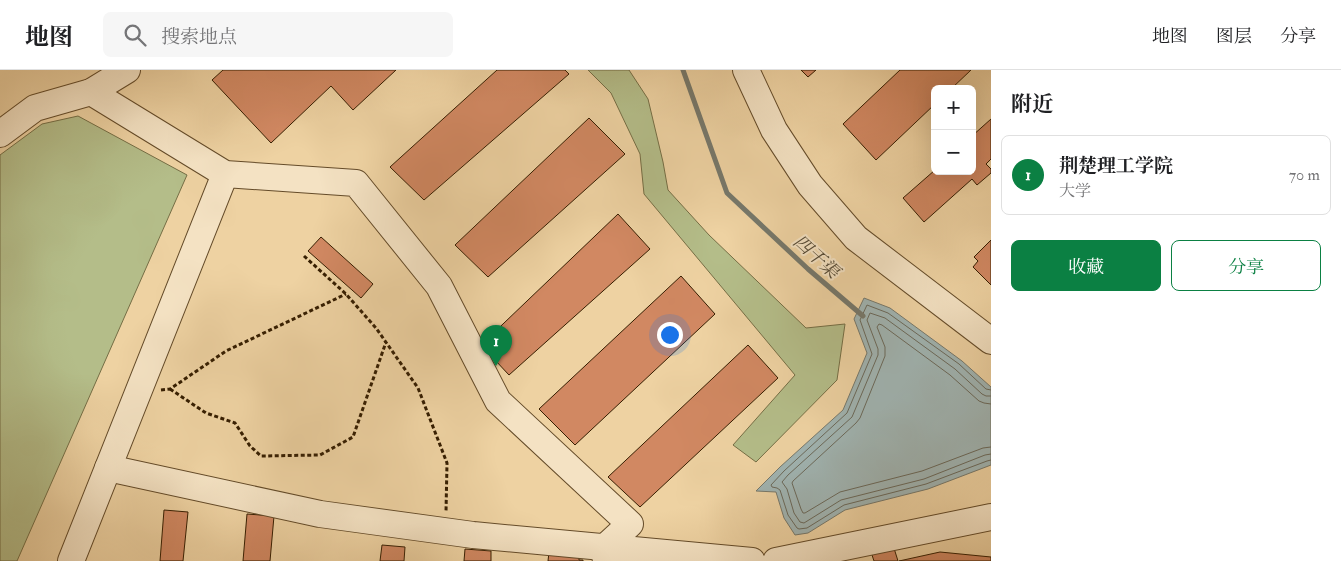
<!DOCTYPE html>
<html lang="zh">
<meta charset="utf-8">
<style>
body{margin:0;font-family:"IM FELL Double Pica","Noto Serif SC",serif;background:#f6f6f6;color:#202124}
.controls{position:absolute;right:15px;top:15px;display:grid;overflow:hidden;border-radius:8px;box-shadow:0 5px 20px #0002}
.controls button{width:45px;height:45px;display:grid;place-items:center;padding:0;border:0;border-bottom:1px solid #e0e0e0;background:#fff;color:#202124;font:25px sans-serif}
.you{position:absolute;left:669px;top:264px;width:18px;height:18px;margin:-12px;border:4px solid #fff;border-radius:50%;background:#1a73e8;box-shadow:0 0 0 8px #1a73e833}
.badge{display:grid;place-items:center;width:32px;height:32px;border-radius:50%;background:#0b8043;color:#fff;font-size:16px;font-weight:700}
.pin{position:absolute;translate:-50% -41px;filter:drop-shadow(0 1px 2px #0008)}
.pin::after{content:'';position:absolute;top:26px;width:18px;height:15px;background:inherit;clip-path:polygon(0 0,100% 0,50% 100%)}
.list{margin:0;padding:0;list-style:none}
h2{display:flex;justify-content:space-between;align-items:center;height:65px;margin:0;padding:0 20px;font-size:21px}
h2 small{font-size:16px;font-weight:400;color:#757577}
.list li{display:grid;grid-template-columns:32px 1fr auto;gap:15px;align-items:center;box-sizing:border-box;height:80px;margin:0 10px 10px;padding:0 10px;border:1px solid #e0e0e0;border-radius:8px}
.list b{display:block;font-size:19px;white-space:nowrap}
.list p{margin:0;font-size:16px;white-space:nowrap;color:#757577}
.list em{font-size:16px;font-style:normal;color:#757577}
.actions{display:flex;gap:10px;padding:15px 20px}
.actions a{flex:1;padding:11px 0;border:1px solid #0b8043;border-radius:8px;text-align:center;font-size:18px;color:#0b8043}
.actions .main{background:#0b8043;color:#fff}
.icon{flex:none;width:28px;height:28px;fill:none;stroke:currentColor;stroke-width:2;stroke-linecap:round;stroke-linejoin:round}
.map{position:relative;flex:none;width:991px;height:491px;overflow:hidden}
header{display:flex;align-items:center;gap:30px;box-sizing:border-box;height:70px;padding:0 25px;background:#fff;border-bottom:1px solid #e0e0e0}
header strong{font-size:24px}
nav{display:flex;gap:28px;margin-inline-start:auto;font-size:18px}
.search{width:350px;height:45px;background:#f6f6f6;display:flex;align-items:center;gap:12px;box-sizing:border-box;padding:0 18px;border-radius:8px;color:#757577;font-size:19px}
main{display:flex}
aside{flex:1;background:#fff}
.map>svg:first-child{display:block}
.green{fill:#b4bd89;stroke:#756e45}
.water{fill:#a0b4b2;stroke:#76786b}
.lines{fill:none;stroke-linecap:round;stroke-linejoin:round}
.shore{stroke:#6b695a;stroke-width:1}
.stream{stroke:#76786b;stroke-width:5}
.building{fill:#d18862;stroke:#361e01}
.minor-casing{stroke:#644b29;stroke-width:28}
.path{stroke:#361e01;stroke-width:3;stroke-dasharray:4 2.5;stroke-linecap:butt}
.minor{stroke:#f4e2c3;stroke-width:26}
.labels{text-anchor:middle;dominant-baseline:central;stroke-width:4;stroke-linejoin:round;paint-order:stroke}
.water-label{font-size:18px;font-style:italic;fill:#564b36;stroke:#f4e2c3}
</style>
<header>
<strong>地图</strong>
<div class="search"><svg class="icon" aria-label="search" viewBox="0 0 24 24"><circle cx="10" cy="10" r="6"/><path d="M15 15l6 6"/></svg>搜索地点</div>
<nav><a>地图</a><a>图层</a><a>分享</a></nav>
</header>
<main>
<div class="map">
<svg width="991" height="491" viewBox="0 0 991 491">
<rect width="100%" height="100%" fill="#eed2a2"/>
<filter id="stains"><feTurbulence type="fractalNoise" baseFrequency=".004" numOctaves="4"/><feColorMatrix values="0 0 0 0 .2 0 0 0 0 .09 0 0 0 0 .02 0 0 0 .5 -.17"/></filter>
<radialGradient id="worn" r=".72"><stop offset=".6" stop-color="#630" stop-opacity="0"/><stop offset="1" stop-color="#630" stop-opacity=".3"/></radialGradient>
<g class="green">
<path d="M 588,0 L 629,0 L 648,29 L 663,92 L 668,120 L 709,165 L 806,258 L 845,254 L 837,310 L 756,392 L 733,375 L 795,305 L 644,124 L 640,84 L 611,23 Z"/>
<path d="M 78,46 L 187,105 L 17,491 L 0,491 L 0,85 L 42,54 Z"/>
</g>
<path class="water" d="M 864,228 L 890,238 L 962,291 L 991,317 L 991,395 L 928,419 L 845,440 L 808,463 L 795,465 L 784,448 L 776,422 L 756,421 L 780,397 L 843,340 L 867,283 L 854,249 Z"/>
<g class="lines">
<g class="shore">
<path d="M 991,320 L 986,319 L 959,294 L 888,243 L 867,235 L 860,250 L 872,284 L 847,343 L 784,401 L 771,415 L 772,417 L 777,418 L 780,420 L 788,445 L 797,458 L 799,459 L 807,458 L 844,435 L 926,414 L 987,391 L 991,390"/>
<path d="M 991,326 L 986,326 L 982,324 L 955,299 L 885,248 L 870,243 L 867,250 L 878,279 L 878,285 L 852,347 L 788,405 L 782,412 L 787,419 L 794,443 L 800,452 L 804,453 L 841,430 L 924,409 L 985,385 L 991,384"/>
<path d="M 991,334 L 984,333 L 979,331 L 950,305 L 882,255 L 879,254 L 877,257 L 885,277 L 885,286 L 860,348 L 856,353 L 793,411 L 792,413 L 801,439 L 803,443 L 805,443 L 840,422 L 922,401 L 983,378 L 991,377"/>
</g>
<path class="stream" d="M 683,0 L 727,123 L 808,199 L 863,246"/>
</g>
<g class="building">
<path d="M 223,0 L 396,0 L 353,40 L 331,16 L 271,73 L 212,10 Z"/>
<path d="M 497,0 L 565,0 L 569,4 L 424,130 L 390,97 Z"/>
<path d="M 801,0 L 816,0 L 808,7 Z"/>
<path d="M 900,0 L 971,0 L 951,19 L 935,19 L 935,34 L 876,90 L 843,54 Z"/>
<path d="M 589,48 L 625,84 L 488,207 L 455,175 Z"/>
<path d="M 991,49 L 991,89 L 986,94 L 991,99 L 991,103 L 977,115 L 972,109 L 924,152 L 903,128 L 935,100 L 935,101 L 972,101 L 972,66 Z"/>
<path d="M 618,144 L 650,179 L 509,305 L 481,275 Z"/>
<path d="M 321,167 L 373,214 L 361,228 L 308,181 Z"/>
<path d="M 991,170 L 991,215 L 973,197 L 978,191 L 974,187 Z"/>
<path d="M 681,206 L 715,244 L 575,375 L 539,339 Z"/>
<path d="M 748,275 L 778,308 L 640,437 L 608,407 Z"/>
<path d="M 164,440 L 188,442 L 183,491 L 160,491 Z"/>
<path d="M 247,444 L 274,446 L 270,491 L 243,491 Z"/>
<path d="M 382,475 L 405,477 L 404,491 L 380,491 Z"/>
<path d="M 893,475 L 898,491 L 874,491 L 871,482 Z"/>
<path d="M 465,479 L 491,481 L 491,491 L 464,491 Z"/>
<path d="M 549,482 L 579,482 L 579,490 L 583,490 L 583,491 L 548,491 Z"/>
<path d="M 940,482 L 991,487 L 991,491 L 899,491 Z"/>
</g>
<g class="lines">
<g class="minor-casing">
<g id="minor">
<path d="M 746,0 L 774,60 L 810,115 L 856,168 L 991,271"/>
<path d="M 91,22 L 225,104 L 356,113 L 439,216 L 498,331 L 630,454 L 604,478 L 606,491"/>
<path d="M 0,64 L 35,38 L 91,22 L 127,0"/>
<path d="M 108,398 L 320,444 L 473,465 L 752,491"/>
<path d="M 71,491 L 225,104"/>
<path d="M 776,491 L 991,447"/>
</g>
</g>
<g class="path">
<path d="M 304,186 L 346,224 L 376,258 L 418,318 L 447,393 L 446,442"/>
<path d="M 170,319 L 206,343 L 235,353 L 250,376 L 261,386 L 320,385 L 353,367 L 386,272"/>
<path d="M 161,320 L 170,319 L 226,281 L 346,224"/>
</g>
<use href="#minor" class="minor"/>
</g>
<g class="labels">
<g class="water-label">
<text transform="translate(816 187) rotate(42)">四干渠</text>
</g>
</g>
<rect width="100%" height="100%" filter="url(#stains)"/>
<rect width="100%" height="100%" fill="url(#worn)"/>
</svg>
<div class="controls">
<button>+</button>
<button>−</button>
</div>
<div class="you"></div>
<div class="pin badge" style="left:496px;top:296px">1</div>
</div>
<aside>
<h2>附近<small></small></h2>
<ul class="list">
<li><span class="badge">1</span><div><b>荆楚理工学院</b><p>大学</p></div><em>70 m</em></li>
</ul>
<div class="actions"><a class="main">收藏</a><a>分享</a></div>
</aside>
</main>
